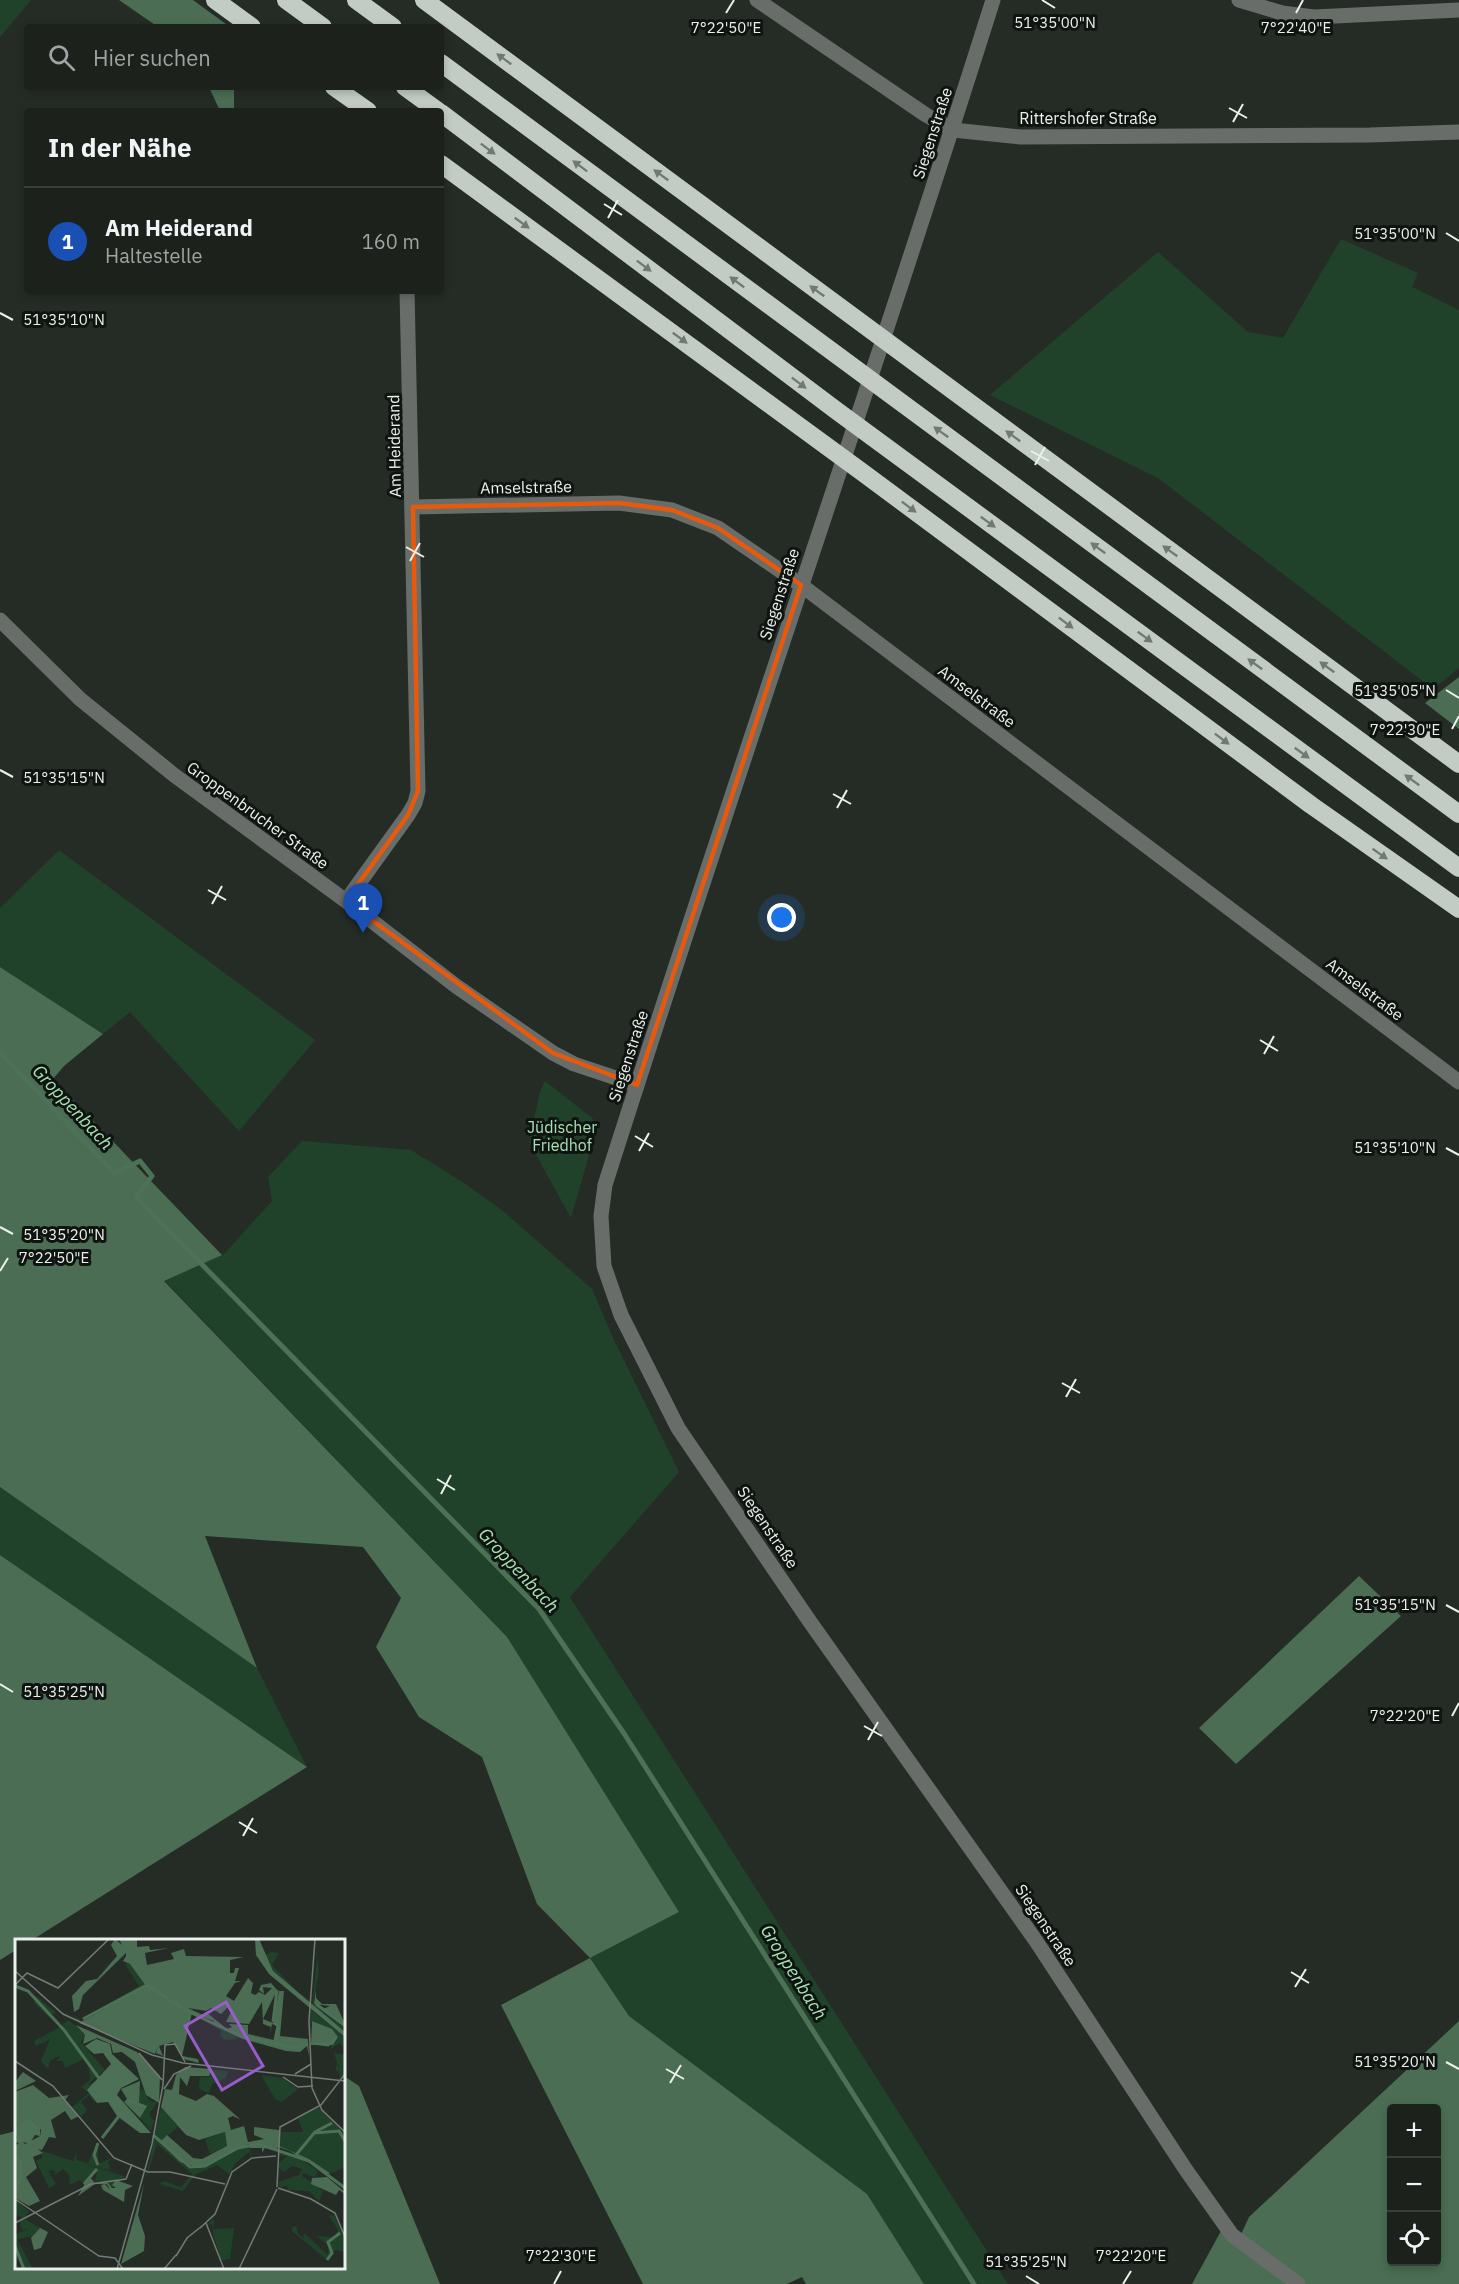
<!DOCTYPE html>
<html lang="de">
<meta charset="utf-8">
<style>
body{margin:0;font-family:"IBM Plex Sans",sans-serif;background:#292e29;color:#f1f3f6}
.controls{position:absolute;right:18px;bottom:18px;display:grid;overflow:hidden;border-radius:6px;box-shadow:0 3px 9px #0003}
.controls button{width:54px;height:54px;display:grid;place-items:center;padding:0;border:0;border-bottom:2px solid #3a3e3b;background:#1c211c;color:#f1f3f6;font:30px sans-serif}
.you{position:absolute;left:782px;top:918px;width:21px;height:21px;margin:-15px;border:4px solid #fff;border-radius:50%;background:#1a73e8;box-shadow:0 0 0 9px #1a73e833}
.badge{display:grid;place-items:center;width:39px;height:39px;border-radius:50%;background:#8c9099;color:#fff;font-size:20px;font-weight:700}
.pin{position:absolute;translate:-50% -50px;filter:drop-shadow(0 2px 3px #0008)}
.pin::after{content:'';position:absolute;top:32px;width:21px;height:18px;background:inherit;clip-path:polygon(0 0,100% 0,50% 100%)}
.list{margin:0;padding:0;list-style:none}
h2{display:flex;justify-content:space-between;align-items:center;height:78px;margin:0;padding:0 24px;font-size:26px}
h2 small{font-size:20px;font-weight:400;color:#a0a3a3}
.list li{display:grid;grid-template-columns:39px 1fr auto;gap:18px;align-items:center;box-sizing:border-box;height:108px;padding:0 24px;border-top:2px solid #3a3e3b}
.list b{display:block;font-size:22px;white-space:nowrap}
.list p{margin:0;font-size:20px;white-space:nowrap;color:#a0a3a3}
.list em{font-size:20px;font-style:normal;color:#a0a3a3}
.icon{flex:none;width:33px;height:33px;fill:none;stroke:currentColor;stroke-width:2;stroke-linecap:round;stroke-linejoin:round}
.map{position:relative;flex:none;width:1459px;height:2284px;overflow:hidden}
.search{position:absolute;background:#1c211c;box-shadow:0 3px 9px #0003;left:24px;top:24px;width:420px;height:66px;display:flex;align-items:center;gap:15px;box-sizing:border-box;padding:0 21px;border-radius:6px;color:#a0a3a3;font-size:22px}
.panel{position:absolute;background:#1c211c;box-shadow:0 3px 9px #0003;left:24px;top:108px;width:420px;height:186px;border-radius:6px}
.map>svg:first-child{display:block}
.green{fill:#21422a}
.forest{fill:#4a6d53;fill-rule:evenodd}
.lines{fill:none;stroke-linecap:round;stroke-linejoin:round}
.stream{stroke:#4d7156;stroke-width:5}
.street{stroke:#696d6a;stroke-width:15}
.highway{stroke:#c2cbc4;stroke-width:18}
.oneway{fill:#727973}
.marked{fill:none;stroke:#e8590c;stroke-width:4.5;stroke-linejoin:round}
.ticks{fill:none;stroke:#ebf0ec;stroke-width:2}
.labels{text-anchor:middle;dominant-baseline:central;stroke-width:6;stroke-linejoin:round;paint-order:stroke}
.street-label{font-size:16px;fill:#ebf0ec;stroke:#101411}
.park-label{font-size:16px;fill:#a5e1b3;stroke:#101411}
.water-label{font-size:18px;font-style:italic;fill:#a8e4b6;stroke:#101411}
.inset-river{fill:none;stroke:#4d7156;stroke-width:3}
.inset-road{fill:none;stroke:#747a75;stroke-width:1.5}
.view{fill:#975dca;fill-opacity:0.15;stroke:#975dca;stroke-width:3}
.inset-edge{fill:none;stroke:#ebf0ec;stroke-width:3}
.ticks-label{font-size:15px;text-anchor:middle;fill:#ebf0ec;stroke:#101411;stroke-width:6;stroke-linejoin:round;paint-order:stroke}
</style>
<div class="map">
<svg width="1459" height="2284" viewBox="0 0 1459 2284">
<rect width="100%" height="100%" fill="#252c26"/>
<g class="green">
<path d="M 0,0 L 31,0 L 0,37 Z"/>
<path d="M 1341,239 L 1418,273 L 1412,287 L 1459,310 L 1459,668 L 1433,689 L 1158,478 L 990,395 L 1158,252 L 1248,332 L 1283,338 Z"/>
<path d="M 59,850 L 315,1040 L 239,1131 L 130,1012 L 103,1034 L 0,967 L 0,908 Z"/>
<path d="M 545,1081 L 592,1118 L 597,1127 L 571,1218 L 529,1142 L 540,1092 Z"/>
<path d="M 302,1141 L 411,1150 L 464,1183 L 503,1211 L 592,1289 L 613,1338 L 679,1472 L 570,1597 L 1008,2284 L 924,2284 L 867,2194 L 629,2016 L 590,1958 L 679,1912 L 507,1637 L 164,1280 L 224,1254 L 272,1201 L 268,1177 Z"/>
<path d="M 0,1487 L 257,1668 L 307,1767 L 0,1555 Z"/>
</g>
<g class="forest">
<path d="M 119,0 L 193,0 L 230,27 L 158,27 Z"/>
<path d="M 209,87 L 234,87 L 234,111 L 220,111 Z"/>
<path d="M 1459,677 L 1459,729 L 1425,703 Z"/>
<path d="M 0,967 L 103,1034 L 64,1066 L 53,1079 L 222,1255 L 164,1281 L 507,1637 L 679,1912 L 590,1958 L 629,2016 L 867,2194 L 924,2284 L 806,2284 L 802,2277 L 787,2284 L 643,2284 L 501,2005 L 590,1958 L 537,1904 L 482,1757 L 419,1717 L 376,1647 L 401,1598 L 363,1547 L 205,1536 L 257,1668 L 0,1487 Z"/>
<path d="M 0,1555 L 307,1767 L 32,1940 L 16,1940 L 16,1950 L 0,1960 Z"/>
<path d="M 1359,1576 L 1401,1616 L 1236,1764 L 1199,1728 Z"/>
<path d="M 1459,2021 L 1459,2284 L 1192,2284 L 1221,2231 L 1237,2243 L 1249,2217 ZM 1392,2108 L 1436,2108 L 1436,2262 L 1392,2262 Z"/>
<path d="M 344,2076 L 359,2086 L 440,2284 L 0,2284 L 0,2135 L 16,2131 L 16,2268 L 344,2268 Z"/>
</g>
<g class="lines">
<path class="stream" d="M 0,1052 L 114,1173 L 140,1161 L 152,1176 L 136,1197 L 539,1609 L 625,1735 L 974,2284"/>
<g class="street">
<path d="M 757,0 L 926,115 L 953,130 L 1021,137 L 1370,135 L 1459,132"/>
<path d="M 993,0 C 868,396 731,789 605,1185 L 601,1216 L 604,1266 L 621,1315 L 678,1428 L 808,1619 L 1036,1941 L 1186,2170 L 1232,2235 L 1298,2284"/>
<path d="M 1239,0 L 1282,13 L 1314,17 L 1459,10"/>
<path d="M 413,507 L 619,503 L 672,510 L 718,528 L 801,585 L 1459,1082"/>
<path d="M 0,620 L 80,699 L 174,775 L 346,901 L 456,986 L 553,1053 L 574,1064 L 637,1085"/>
<path d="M 346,901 L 408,815 L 415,803 L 418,791 L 407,291"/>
</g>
<g class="highway">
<path d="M 215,0 L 252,27"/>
<path d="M 286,0 L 323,27"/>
<path d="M 356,0 L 393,27"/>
<path d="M 424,0 L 1459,764"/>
<path d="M 441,63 L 1459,814"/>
<path d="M 334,87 L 368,111"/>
<path d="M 405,87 L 438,111"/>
<path d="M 441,113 L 837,411 L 1459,868"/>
<path d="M 441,164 L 862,472 L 1311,805 L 1459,909"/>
</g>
</g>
<defs><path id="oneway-solid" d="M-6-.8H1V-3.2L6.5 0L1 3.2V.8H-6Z" transform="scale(1.5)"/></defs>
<g class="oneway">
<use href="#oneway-solid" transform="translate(504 59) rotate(-144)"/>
<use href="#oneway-solid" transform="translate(488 149) rotate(37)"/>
<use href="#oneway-solid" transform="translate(580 166) rotate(-143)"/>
<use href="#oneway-solid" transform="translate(661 175) rotate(-144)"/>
<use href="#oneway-solid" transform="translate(522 223) rotate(36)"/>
<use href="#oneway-solid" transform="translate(644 266) rotate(37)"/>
<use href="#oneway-solid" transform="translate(737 282) rotate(-143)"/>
<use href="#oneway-solid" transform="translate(817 291) rotate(-144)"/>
<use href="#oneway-solid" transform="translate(680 338) rotate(36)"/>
<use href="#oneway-solid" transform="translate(799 383) rotate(37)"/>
<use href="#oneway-solid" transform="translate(941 432) rotate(-144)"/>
<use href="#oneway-solid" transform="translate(1013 436) rotate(-144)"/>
<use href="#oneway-solid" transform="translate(909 507) rotate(37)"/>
<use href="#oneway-solid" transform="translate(988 522) rotate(36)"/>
<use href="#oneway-solid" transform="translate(1098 548) rotate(-144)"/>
<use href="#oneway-solid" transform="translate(1170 551) rotate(-144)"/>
<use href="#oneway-solid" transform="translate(1066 623) rotate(37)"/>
<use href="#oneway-solid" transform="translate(1145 637) rotate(36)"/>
<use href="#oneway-solid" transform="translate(1255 664) rotate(-144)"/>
<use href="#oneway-solid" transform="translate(1327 667) rotate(-144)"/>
<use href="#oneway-solid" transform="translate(1222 739) rotate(37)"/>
<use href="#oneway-solid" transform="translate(1302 753) rotate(36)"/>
<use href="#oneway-solid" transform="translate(1412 780) rotate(-144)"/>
<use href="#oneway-solid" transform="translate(1380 854) rotate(35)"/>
</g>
<path class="marked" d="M 619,503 L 672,510 L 718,528 L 801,585 L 637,1085 L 553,1053 L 346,901 L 408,815 L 418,791 L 413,507 Z"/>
<path class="ticks" d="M 1042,0 L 1055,8M 726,13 L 734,0M 1296,13 L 1303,0M 1229,108 L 1247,118M 1233,122 L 1243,104M 604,204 L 622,215M 608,218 L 618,200M 1446,233 L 1459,241M 0,313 L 13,320M 1031,451 L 1049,461M 1035,465 L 1045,447M 406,547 L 424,557M 410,561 L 420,543M 1446,690 L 1459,698M 1452,729 L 1459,716M 0,770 L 13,777M 833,794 L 851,804M 837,808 L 847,790M 208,890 L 226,900M 212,904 L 222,886M 1260,1040 L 1278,1051M 1264,1054 L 1274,1036M 635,1136 L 653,1147M 1446,1148 L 1459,1155M 639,1151 L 649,1133M 0,1227 L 13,1234M 0,1271 L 8,1258M 1062,1383 L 1080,1393M 1066,1397 L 1076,1379M 437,1479 L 455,1490M 441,1494 L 451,1475M 1446,1605 L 1459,1612M 0,1684 L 13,1692M 1452,1716 L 1459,1703M 864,1726 L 882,1736M 868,1740 L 878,1722M 239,1822 L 257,1833M 243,1836 L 253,1818M 1291,1972 L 1309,1983M 1295,1987 L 1306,1969M 1446,2062 L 1459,2069M 666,2069 L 684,2079M 670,2083 L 681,2065M 1026,2276 L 1039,2284M 554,2284 L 561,2271M 1123,2284 L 1131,2271"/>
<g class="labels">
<g class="street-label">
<text x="1088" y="118">Rittershofer Straße</text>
<text transform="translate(932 133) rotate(-72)">Siegenstraße</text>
<text transform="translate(394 446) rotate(-91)">Am Heiderand</text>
<text transform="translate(526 487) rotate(-1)">Amselstraße</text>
<text transform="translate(779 594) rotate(-72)">Siegenstraße</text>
<text transform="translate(977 696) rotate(37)">Amselstraße</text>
<text transform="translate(258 815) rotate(36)">Groppenbrucher Straße</text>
<text transform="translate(1365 989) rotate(37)">Amselstraße</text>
<text transform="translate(628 1056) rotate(-72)">Siegenstraße</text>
<text transform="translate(768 1527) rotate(56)">Siegenstraße</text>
<text transform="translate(1046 1925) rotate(56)">Siegenstraße</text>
</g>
<g class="park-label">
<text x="562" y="1127">Jüdischer<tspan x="562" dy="18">Friedhof</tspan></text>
</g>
<g class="water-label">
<text transform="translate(73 1107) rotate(47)">Groppenbach</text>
<text transform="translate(519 1570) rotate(47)">Groppenbach</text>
<text transform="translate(794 1972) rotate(58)">Groppenbach</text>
</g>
</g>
<g transform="translate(15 1939)">
<rect width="330" height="330" fill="#252c26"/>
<path d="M 256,13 L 264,14 L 257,26 L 295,66 L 258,32 L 250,16 ZM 302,20 L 304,32 L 298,64 L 329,86 L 330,93 L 297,67 ZM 110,25 L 115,25 L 131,46 L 63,83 L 58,76 L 66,81 L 124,47 ZM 21,57 L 41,74 L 37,75 L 45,88 L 53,81 L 64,89 L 70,97 L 66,103 L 90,131 L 72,146 L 89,139 L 98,125 L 93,106 L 103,149 L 93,163 L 79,160 L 80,165 L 74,156 L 66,163 L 72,171 L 66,178 L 57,168 L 74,154 L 66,148 L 75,141 L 74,125 L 69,120 L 50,129 L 48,122 L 41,122 L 45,118 L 44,117 L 35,122 L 33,130 L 26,122 L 35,100 L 21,107 L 19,102 L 45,88 L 19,64 ZM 296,71 L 330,98 L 328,109 L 325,104 L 316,110 L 315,92 L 303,84 L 297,82 L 295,86 ZM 177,74 L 222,94 L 221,100 L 210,101 L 205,97 L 206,92 ZM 319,114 L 330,116 L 330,134 L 325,139 L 324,132 L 314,133 L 321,132 L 321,125 L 324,129 ZM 197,131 L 214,132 L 211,139 L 197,145 L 194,154 L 184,150 L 185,138 L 194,138 ZM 246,136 L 267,139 L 283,150 L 267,163 L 260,160 ZM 128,151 L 134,161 L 142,164 L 134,175 L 139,182 L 136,192 L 125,179 L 131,168 L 124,165 L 122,152 ZM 146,168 L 163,188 L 145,203 L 171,227 L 191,227 L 234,206 L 236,217 L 234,213 L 221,224 L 214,235 L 202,226 L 181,235 L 168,252 L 144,245 L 149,242 L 166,248 L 177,235 L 142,205 L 130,242 ZM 303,168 L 330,194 L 330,228 L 317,234 L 264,207 L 264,193 L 288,193 L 283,179 ZM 210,193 L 212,207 L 195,215 L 190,200 ZM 83,203 L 83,225 L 97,219 L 93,223 L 96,231 L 84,228 L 108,236 L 64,223 L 111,238 L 101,241 L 102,249 L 80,243 L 82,231 L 68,244 L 65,241 L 55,246 L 54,236 L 48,230 L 40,236 L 40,232 L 33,231 L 41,245 L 34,249 L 21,222 L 27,219 L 27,212 L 58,222 L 62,214 L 61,221 L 73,224 ZM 263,211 L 279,215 L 303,232 L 300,238 L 288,234 L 287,237 L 308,252 L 304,262 L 294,252 L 273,251 L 272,246 L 265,249 L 263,243 L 284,236 L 287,230 L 278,227 L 268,233 L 262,226 L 272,217 L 262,216 ZM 0,260 L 14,273 L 8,279 L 25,289 L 20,297 L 2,300 L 18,330 L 3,330 L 6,327 L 0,315 L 0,283 L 1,295 L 13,290 L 7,291 L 4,282 L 7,279 L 0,275 ZM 319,276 L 330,299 L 330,313 L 320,311 L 312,321 L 277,292 L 277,288 L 281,287 L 283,295 L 288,299 L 289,294 L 313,316 L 314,307 L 302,297 L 320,298 L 323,291 L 314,277 ZM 199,279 L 198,290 L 219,289 L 215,320 L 206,321 L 199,298 L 197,285 L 193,286 Z" fill="#21422a"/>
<path d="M 100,0 L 107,6 L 104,0 L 122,0 L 122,8 L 134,7 L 135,11 L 154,9 L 130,14 L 132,26 L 159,20 L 156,14 L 169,10 L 171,17 L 229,18 L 215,21 L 215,34 L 219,34 L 220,29 L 224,29 L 220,42 L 226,42 L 220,44 L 211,57 L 219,62 L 233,39 L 238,44 L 236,54 L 240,56 L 244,53 L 250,56 L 257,49 L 248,48 L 249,55 L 244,51 L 246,46 L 256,44 L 262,51 L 248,80 L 258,84 L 264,52 L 269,52 L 265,97 L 293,100 L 294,118 L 292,107 L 285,113 L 271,112 L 228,100 L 198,85 L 199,82 L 177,74 L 167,117 L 183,120 L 184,124 L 168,120 L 158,103 L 144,107 L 148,117 L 141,114 L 143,107 L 140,115 L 64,84 L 131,47 L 115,25 L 108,22 L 111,17 L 111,14 L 68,56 L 64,70 L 59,73 L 57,57 L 71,42 L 82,40 L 102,17 L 96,6 ZM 247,63 L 248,85 L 256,88 L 255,97 L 257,85 L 262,87 L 259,101 L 233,95 L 233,86 L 214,85 L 217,88 L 212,90 L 191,73 L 188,76 L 173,69 L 191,72 L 196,69 L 206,75 L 213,68 L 217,71 L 211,83 L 234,85 ZM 301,51 L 301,59 L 307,65 L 321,65 L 330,85 L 308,70 L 315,67 L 299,65 ZM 297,82 L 317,90 L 323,98 L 318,106 L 296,106 ZM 61,86 L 122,113 L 145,137 L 144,164 L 131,156 L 120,123 L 107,113 L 98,114 L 96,105 L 82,99 L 68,105 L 70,96 ZM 170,128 L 197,130 L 194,137 L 175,137 L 172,147 L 165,138 L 164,155 L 181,162 L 192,155 L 199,157 L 226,181 L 218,177 L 213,179 L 216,191 L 229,187 L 233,203 L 249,200 L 239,196 L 239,188 L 264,191 L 264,207 L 292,219 L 315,234 L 314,235 L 275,212 L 263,208 L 261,212 L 250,209 L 247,214 L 247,209 L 235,209 L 234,205 L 185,229 L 165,223 L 145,203 L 152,196 L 178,219 L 187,220 L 212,207 L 210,193 L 184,201 L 171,196 L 146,168 L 150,150 L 157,151 L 161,136 ZM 8,133 L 21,142 L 0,152 L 0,143 ZM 125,142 L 124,164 L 132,167 L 125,179 L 109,163 L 112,160 L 106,150 ZM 18,146 L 34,159 L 54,156 L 50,161 L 64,177 L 56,181 L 50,172 L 36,181 L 41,199 L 34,198 L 27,211 L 23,210 L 28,214 L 18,218 L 22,229 L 11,238 L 25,262 L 14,267 L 0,259 L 0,207 L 4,204 L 0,203 L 0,192 L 0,198 L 10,205 L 25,197 L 26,191 L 16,180 L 0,188 L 0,153 ZM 74,237 L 80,244 L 93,244 L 97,249 L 101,249 L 97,246 L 101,241 L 118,247 L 110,251 L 109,263 L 88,251 L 86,246 L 90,245 L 95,251 L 92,245 L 80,245 L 63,257 ZM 312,238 L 330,253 L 330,255 L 324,251 L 321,256 L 296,245 L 297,239 ZM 129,245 L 123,276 L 130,297 L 129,312 L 106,325 ZM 25,289 L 33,293 L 26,309 L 19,311 L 16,299 Z" fill="#4a6d53" fill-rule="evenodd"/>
<path d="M 240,0 L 244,0 L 258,32 L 330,93 L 330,98 L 254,35 L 241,16 ZM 81,100 L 95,105 L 97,115 L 124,140 L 106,149 L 102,156 L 136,194 L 125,194 L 102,177 L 93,163 L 82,164 L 72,151 L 96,125 L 88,114 L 79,115 L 70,107 ZM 15,179 L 25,189 L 25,197 L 20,196 L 15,204 L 2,203 L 0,188 Z" fill="#4d7156"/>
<path class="inset-river" d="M 0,47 L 13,52 L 49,91 L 86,142M 301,65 L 329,86M 168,70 L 225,97 L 280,109 L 292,105M 68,80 L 132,46 L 167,69M 258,83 L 262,51M 259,83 L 263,87 L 260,101M 298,104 L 313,106 L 321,98M 113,161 L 130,168M 299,194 L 324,192 L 330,202M 138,196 L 175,228 L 190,227 L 223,209 L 244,205 L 294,222 L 330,249M 87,199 L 104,177M 83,204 L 79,216 L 83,226M 281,216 L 300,193 L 317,184M 0,217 L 5,222 L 6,240 L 0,247M 69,245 L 82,230M 0,307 L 9,330M 312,321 L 317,314 L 313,303 L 325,294"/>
<path class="inset-road" d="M 300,0 L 294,82 L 297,149 L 307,171 L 330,193M 0,32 L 48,75 L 137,116 L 168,124 L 330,142M 0,46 L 12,34 L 43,49 L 94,0M 124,114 L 147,141M 0,122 L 38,147 L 99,219 L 133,233 L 155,233 L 210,245M 280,135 L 296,125M 268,138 L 283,148 L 298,147M 149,150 L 159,135 L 176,127M 262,248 L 265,188 L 306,166 L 330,135M 263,249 L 296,260 L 320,274 L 330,298M 0,260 L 84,317 L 100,319 L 108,330M 0,284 L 76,245 L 111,240 L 117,225M 191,284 L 209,330M 185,289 L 200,275 L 217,233 L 237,219 L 261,217M 161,317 L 172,299 L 187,287M 102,330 L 137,205 L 148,146 L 150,106 L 160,105 L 170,123M 149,330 L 161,316M 224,330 L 262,250"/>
<path class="view" d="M 211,63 L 248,127 L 207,151 L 170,87 Z"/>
<rect width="330" height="330" class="inset-edge"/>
</g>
<g class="ticks-label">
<text x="1055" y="28">51°35'00"N</text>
<text x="726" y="33">7°22'50"E</text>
<text x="1296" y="33">7°22'40"E</text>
<text x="1395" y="239">51°35'00"N</text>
<text x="64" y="325">51°35'10"N</text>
<text x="1395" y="696">51°35'05"N</text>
<text x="1405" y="735">7°22'30"E</text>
<text x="64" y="783">51°35'15"N</text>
<text x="1395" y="1153">51°35'10"N</text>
<text x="64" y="1240">51°35'20"N</text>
<text x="54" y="1263">7°22'50"E</text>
<text x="1395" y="1610">51°35'15"N</text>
<text x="64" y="1697">51°35'25"N</text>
<text x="1405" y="1721">7°22'20"E</text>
<text x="1395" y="2067">51°35'20"N</text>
<text x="561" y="2261">7°22'30"E</text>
<text x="1131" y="2261">7°22'20"E</text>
<text x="1026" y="2267">51°35'25"N</text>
</g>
</svg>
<div class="controls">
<button>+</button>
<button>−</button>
<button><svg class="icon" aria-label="locate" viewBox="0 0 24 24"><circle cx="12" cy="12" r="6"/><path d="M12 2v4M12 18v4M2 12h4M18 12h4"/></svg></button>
</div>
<div class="you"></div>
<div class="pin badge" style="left:363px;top:933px;background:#1a4fb4">1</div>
<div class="search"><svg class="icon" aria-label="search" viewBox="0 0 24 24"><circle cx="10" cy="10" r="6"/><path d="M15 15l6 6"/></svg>Hier suchen</div>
<section class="panel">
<h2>In der Nähe<small></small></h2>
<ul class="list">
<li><span class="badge" style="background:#1a4fb4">1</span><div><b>Am Heiderand</b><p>Haltestelle</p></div><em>160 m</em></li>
</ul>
</section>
</div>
